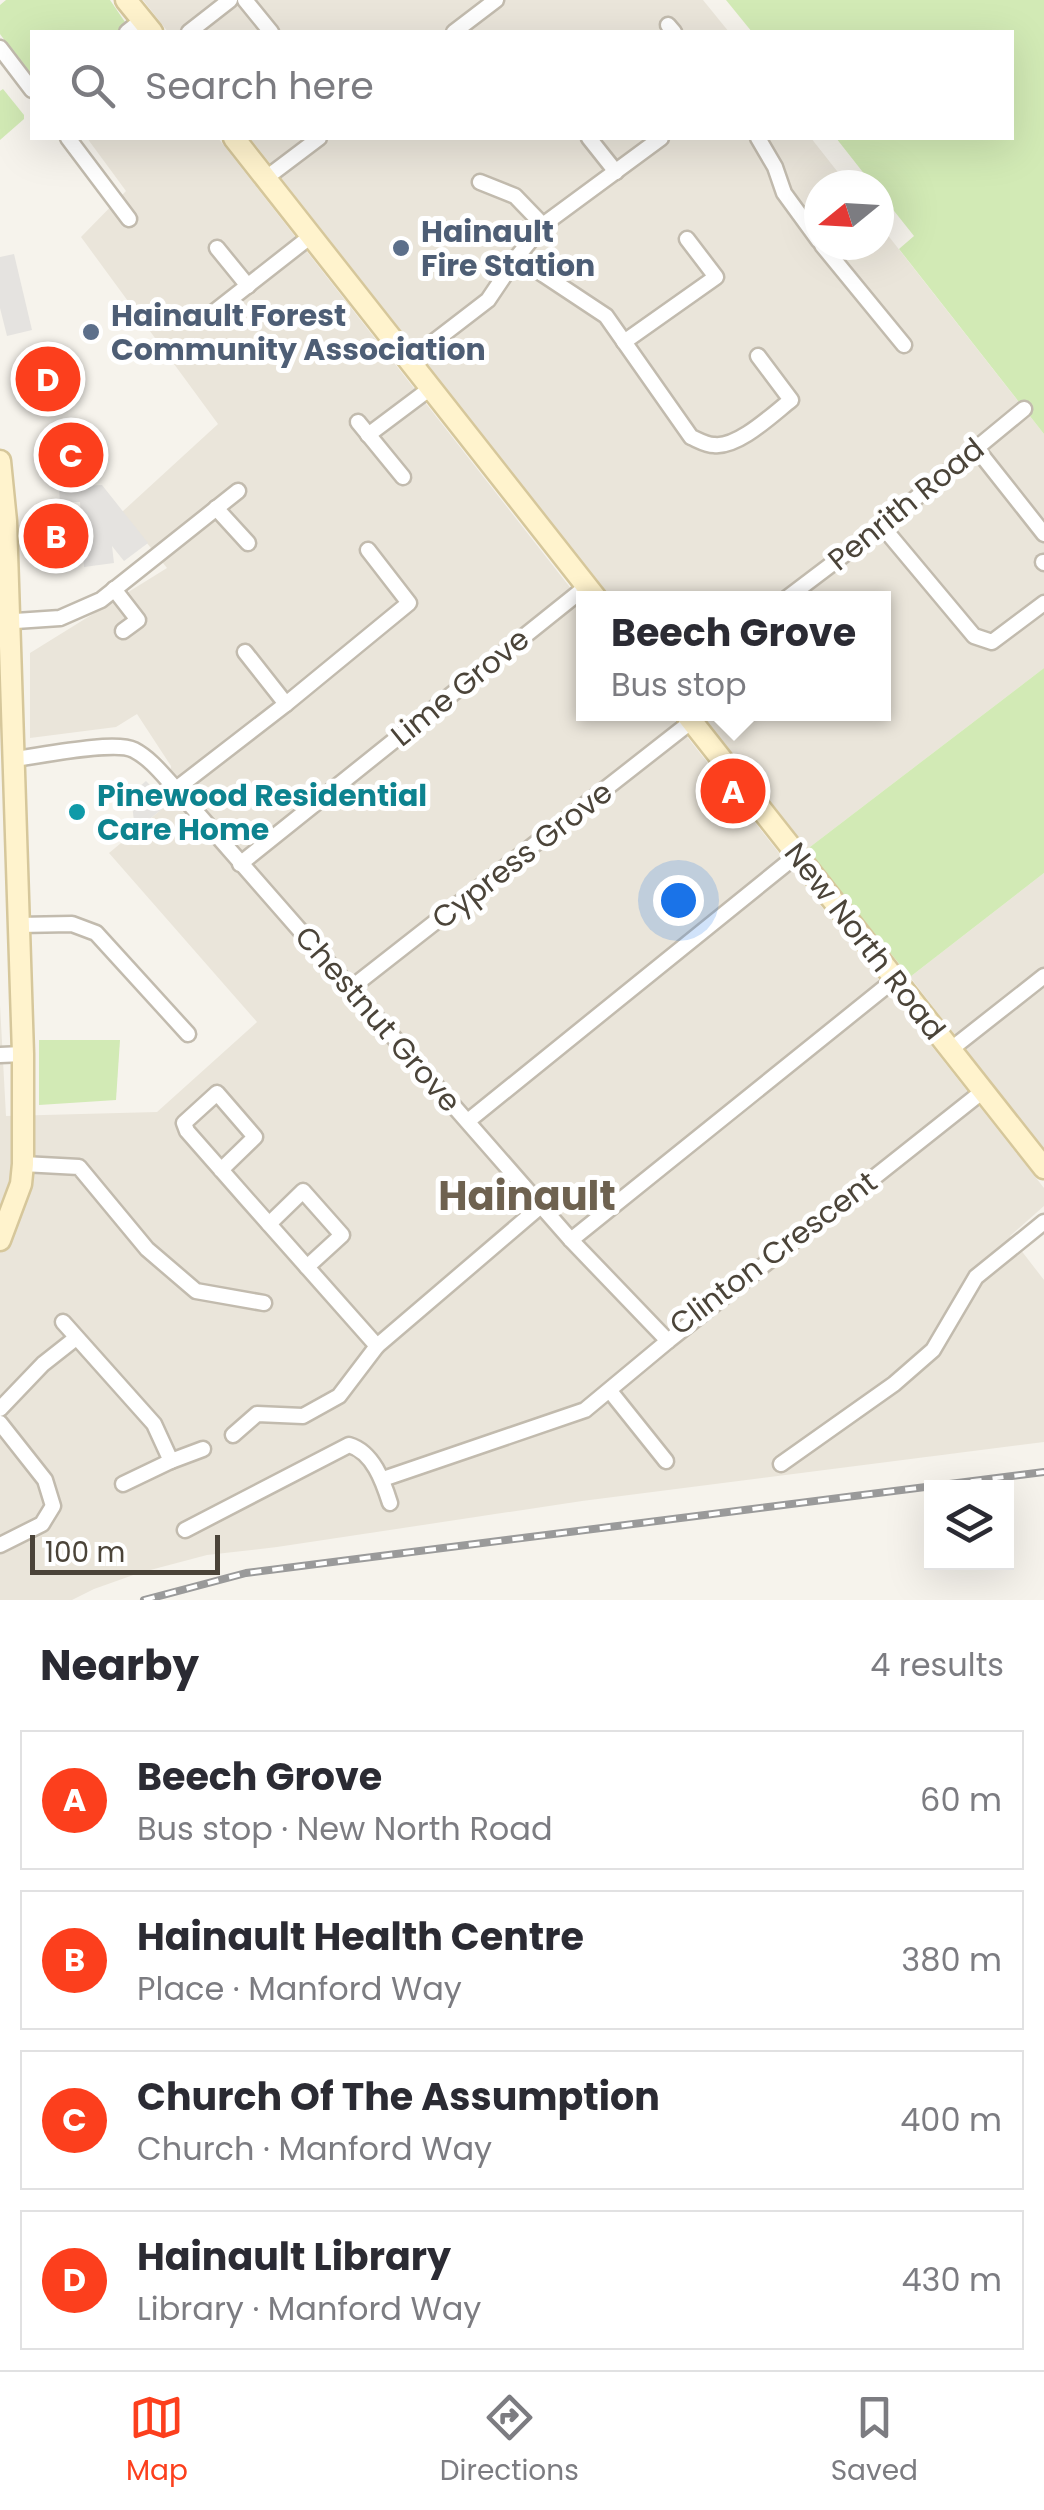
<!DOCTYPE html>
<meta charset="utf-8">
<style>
body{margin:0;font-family:Poppins,sans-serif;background:#f7f7f7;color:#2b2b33}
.controls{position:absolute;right:30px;bottom:30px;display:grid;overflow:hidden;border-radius:0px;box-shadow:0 10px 40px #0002}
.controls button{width:90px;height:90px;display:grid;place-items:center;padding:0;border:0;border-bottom:2px solid #e1e1e2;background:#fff;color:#2b2b33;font:50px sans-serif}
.compass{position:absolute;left:804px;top:170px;width:90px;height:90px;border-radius:50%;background:#fff;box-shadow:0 10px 40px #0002;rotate:252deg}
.scale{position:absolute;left:30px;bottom:25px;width:190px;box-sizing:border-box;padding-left:10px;border:5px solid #4b4439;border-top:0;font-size:28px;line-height:35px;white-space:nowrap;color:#4b4439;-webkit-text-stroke:8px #fff;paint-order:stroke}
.you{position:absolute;left:678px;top:900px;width:35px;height:35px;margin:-25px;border:8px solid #fff;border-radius:50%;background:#1a73e8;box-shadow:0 0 0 15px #1a73e833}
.badge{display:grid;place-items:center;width:65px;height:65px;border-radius:50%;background:#fc3f1d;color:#fff;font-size:32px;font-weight:700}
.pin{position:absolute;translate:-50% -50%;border:5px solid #fff;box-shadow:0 2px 10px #0006}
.popup{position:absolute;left:576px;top:591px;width:315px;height:130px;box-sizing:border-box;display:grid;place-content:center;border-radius:0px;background:#fff;filter:drop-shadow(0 2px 8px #0005);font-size:32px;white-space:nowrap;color:#7c7c81}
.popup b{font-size:38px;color:#2b2b33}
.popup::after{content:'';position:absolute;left:50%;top:100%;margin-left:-20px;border:20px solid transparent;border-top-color:#fff}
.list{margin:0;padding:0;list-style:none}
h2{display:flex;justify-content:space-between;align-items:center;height:130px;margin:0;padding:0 40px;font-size:42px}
h2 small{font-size:32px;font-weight:400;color:#7c7c81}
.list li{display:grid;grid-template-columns:65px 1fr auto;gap:30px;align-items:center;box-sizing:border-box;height:140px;margin:0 20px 20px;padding:0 20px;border:2px solid #e1e1e2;border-radius:0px}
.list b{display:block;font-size:38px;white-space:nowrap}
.list p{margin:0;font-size:32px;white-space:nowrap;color:#7c7c81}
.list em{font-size:32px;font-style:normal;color:#7c7c81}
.icon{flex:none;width:55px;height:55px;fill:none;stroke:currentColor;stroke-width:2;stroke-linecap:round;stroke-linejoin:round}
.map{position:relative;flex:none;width:1044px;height:1600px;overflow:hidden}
.search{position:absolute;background:#fff;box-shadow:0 10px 40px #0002;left:30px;right:30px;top:30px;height:110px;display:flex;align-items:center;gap:25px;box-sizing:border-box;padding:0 35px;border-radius:0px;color:#7c7c81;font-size:38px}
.sheet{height:770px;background:#fff}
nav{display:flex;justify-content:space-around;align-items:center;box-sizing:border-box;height:140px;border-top:2px solid #e1e1e2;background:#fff;font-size:28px;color:#7c7c81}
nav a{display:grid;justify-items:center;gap:5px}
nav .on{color:#fc3f1d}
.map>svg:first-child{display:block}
.residential{fill:#eae5da}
.green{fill:#d2eab5}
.parking{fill:#e5e3e0}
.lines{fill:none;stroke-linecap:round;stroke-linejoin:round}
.street-casing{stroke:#c2bbae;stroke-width:19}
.secondary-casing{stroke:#d6c79b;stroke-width:25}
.street{stroke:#fff;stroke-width:14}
.secondary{stroke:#fff3cd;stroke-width:20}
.rail-casing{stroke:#9a9a9a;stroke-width:8}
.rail{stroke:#fff;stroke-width:4;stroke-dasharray:11;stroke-linecap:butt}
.service-dot{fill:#5c6f8a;stroke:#fff;stroke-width:4}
.culture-dot{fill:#0f9aa8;stroke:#fff;stroke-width:4}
.labels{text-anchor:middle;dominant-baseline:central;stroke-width:10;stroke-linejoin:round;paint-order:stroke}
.service-label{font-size:30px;font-weight:bold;fill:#4e5e75;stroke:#fff;text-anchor:start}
.street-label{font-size:30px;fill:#4b4439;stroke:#fff}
.culture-label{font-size:30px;font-weight:bold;fill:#0d838f;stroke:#fff;text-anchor:start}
.district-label{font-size:40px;font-weight:bold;fill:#6e6250;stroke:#fff}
</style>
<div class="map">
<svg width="1044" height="1600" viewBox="0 0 1044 1600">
<rect width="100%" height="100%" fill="#f6f3ec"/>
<g class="residential">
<path d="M 143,0 L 703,0 L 729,32 L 168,32 Z"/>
<path d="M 87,138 L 218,138 L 583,604 L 583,714 L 669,714 L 1044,1188 L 1044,1206 L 1010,1236 L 1044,1280 L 1044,1442 L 582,1501 L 277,1547 L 207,1555 L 139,1573 L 94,1589 L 72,1600 L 0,1600 L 0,1005 L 6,1116 L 157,1112 L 257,1022 L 109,853 L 168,804 L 171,766 L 137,714 L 116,727 L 30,738 L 30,653 L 167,568 L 122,512 L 218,424 L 81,237 L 126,191 Z"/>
<path d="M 250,138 L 811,138 L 848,185 L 819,185 L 819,245 L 879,245 L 879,224 L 1044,434 L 1044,668 L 806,850 L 699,714 L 883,714 L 883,598 L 610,598 Z"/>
<path d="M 1044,873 L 1044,1151 L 910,977 Z"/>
</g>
<g class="green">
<path d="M 6,0 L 110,0 L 125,22 L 121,32 L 32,32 L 32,78 L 0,34 L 0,5 Z"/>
<path d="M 726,0 L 1044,0 L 1044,434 L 899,249 L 914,236 L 879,192 L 879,185 L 873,185 L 836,138 L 1012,138 L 1012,32 L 752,32 Z"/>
<path d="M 3,89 L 24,115 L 24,119 L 0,140 L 0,91 Z"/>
<path d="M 1044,668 L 1044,873 L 910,977 L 806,850 Z"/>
<path d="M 39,1040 L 120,1040 L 116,1100 L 39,1105 Z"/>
</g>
<g class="parking">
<path d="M 14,254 L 32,330 L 7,336 L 0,308 L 0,257 Z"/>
<path d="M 102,485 L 148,543 L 124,561 L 112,546 L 114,563 L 84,567 L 80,502 L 60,502 L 59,487 Z"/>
<path d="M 146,781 L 168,804 L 135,831 L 131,794 Z"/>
</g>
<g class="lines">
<g class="street-casing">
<g id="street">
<path d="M 245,0 L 271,32"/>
<path d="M 668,25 L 674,32"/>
<path d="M 127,32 L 142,20"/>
<path d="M 189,32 L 230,0"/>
<path d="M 454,32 L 496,0"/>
<path d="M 0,48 L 32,90"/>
<path d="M 68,138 L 129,219"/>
<path d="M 589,138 L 616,172"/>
<path d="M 758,138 L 775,167 L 784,193 L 819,241"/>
<path d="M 266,178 L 319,138"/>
<path d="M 480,182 L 515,196 L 543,225"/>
<path d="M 822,245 L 904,345"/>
<path d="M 217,248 L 248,286"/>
<path d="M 517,257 L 606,316 L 691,437 C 698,440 706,445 714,445 C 738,448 773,414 791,400 L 758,356"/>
<path d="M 209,316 L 311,236"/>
<path d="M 624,342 L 716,277 L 687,239"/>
<path d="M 410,360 L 488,300 L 517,257 L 543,225 L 661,138"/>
<path d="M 358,422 L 403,477"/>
<path d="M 368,435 L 432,387"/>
<path d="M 976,448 L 1044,534"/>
<path d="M 216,508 L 248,543"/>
<path d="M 882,526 L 974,636 L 992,642 L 1044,603"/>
<path d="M 1043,562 L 1044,563"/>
<path d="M 114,589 L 138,620 L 123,631"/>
<path d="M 787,598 L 882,526 L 1024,409"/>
<path d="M 1,622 L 60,618 L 101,600 L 238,491"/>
<path d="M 245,652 L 286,704"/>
<path d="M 14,759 C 39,756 115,740 134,750 C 151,759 163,775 176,789 L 286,704 L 409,603 L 368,550"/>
<path d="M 185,799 L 571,1240"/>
<path d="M 240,864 L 587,586"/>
<path d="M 19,925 L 72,924 L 96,933 L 188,1034"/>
<path d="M 894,980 L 571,1240 L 668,1341 L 983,1091"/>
<path d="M 351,988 L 692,721"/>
<path d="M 950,1050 L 1044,976"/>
<path d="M 0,1055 L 23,1054"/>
<path d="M 468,1121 L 797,855"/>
<path d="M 23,1164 L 79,1167 L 147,1249 L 196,1291 L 264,1303"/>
<path d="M 221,1170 L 255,1137 L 217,1093 L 184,1123 L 187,1131 C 250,1203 314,1275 377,1346 L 542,1205"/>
<path d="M 269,1224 L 303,1191 L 342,1235 L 307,1267"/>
<path d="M 63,1322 L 154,1424 L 171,1461"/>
<path d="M 610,1391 L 666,1461"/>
<path d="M 0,1409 L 43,1364 L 76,1338"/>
<path d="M 0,1423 L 45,1480 L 53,1506 L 42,1524 L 0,1545"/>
<path d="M 233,1435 L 257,1414 L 303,1416 L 339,1396 L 377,1346"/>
<path d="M 781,1464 L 894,1384 L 933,1350 L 976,1277 L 1044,1222"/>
<path d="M 383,1479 L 585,1410 L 668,1341"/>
<path d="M 123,1484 L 171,1461 L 203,1449"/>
<path d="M 185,1530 L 349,1445 C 373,1452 383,1481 390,1503"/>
</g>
</g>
<g class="secondary-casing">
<g id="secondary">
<path d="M 126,0 L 152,32"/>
<path d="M 234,138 L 596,598"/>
<path d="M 0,461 L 6,521 L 23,1054 L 23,1164 L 21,1184 L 0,1240"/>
<path d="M 686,714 L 1044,1168"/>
</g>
</g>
<use href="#street" class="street"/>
<use href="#secondary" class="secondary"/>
<g class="rail-casing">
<path id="rail" d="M 144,1600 L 246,1573 L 1044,1472"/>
</g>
<use href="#rail" class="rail"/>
</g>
<g class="service-dot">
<circle cx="401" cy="248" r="10"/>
<circle cx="91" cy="332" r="10"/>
</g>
<circle class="culture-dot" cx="77" cy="812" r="10"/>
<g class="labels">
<g class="service-label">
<text x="421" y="231">Hainault<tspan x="421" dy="34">Fire Station</tspan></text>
<text x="111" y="315">Hainault Forest<tspan x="111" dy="34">Community Association</tspan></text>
</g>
<g class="street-label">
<text transform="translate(906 504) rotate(-39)">Penrith Road</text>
<text transform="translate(460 687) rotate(-39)">Lime Grove</text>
<text transform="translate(522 855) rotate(-38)">Cypress Grove</text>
<text transform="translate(865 941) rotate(52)">New North Road</text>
<text transform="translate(378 1019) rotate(49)">Chestnut Grove</text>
<text transform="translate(773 1253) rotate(-37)">Clinton Crescent</text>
</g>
<g class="culture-label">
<text x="97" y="795">Pinewood Residential<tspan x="97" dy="34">Care Home</tspan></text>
</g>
<g class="district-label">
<text x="527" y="1196">Hainault</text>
</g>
</g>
</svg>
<div class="controls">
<button><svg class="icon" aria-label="layers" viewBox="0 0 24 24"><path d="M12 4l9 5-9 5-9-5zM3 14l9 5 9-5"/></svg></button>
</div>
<svg class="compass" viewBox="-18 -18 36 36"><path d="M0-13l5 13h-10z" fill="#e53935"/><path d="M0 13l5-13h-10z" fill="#7c7c81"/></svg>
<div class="scale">100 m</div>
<div class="you"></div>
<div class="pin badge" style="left:733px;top:791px">A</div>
<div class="popup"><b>Beech Grove</b>Bus stop</div>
<div class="pin badge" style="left:56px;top:536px">B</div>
<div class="pin badge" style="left:71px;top:455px">C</div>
<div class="pin badge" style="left:48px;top:379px">D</div>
<div class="search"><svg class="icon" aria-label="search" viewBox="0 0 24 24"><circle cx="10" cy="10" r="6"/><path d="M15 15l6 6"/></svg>Search here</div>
</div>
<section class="sheet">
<h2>Nearby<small>4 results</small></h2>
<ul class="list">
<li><span class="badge">A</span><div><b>Beech Grove</b><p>Bus stop · New North Road</p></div><em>60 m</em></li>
<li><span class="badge">B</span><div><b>Hainault Health Centre</b><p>Place · Manford Way</p></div><em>380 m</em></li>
<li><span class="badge">C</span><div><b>Church Of The Assumption</b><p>Church · Manford Way</p></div><em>400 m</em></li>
<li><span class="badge">D</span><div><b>Hainault Library</b><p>Library · Manford Way</p></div><em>430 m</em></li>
</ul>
</section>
<nav>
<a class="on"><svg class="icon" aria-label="map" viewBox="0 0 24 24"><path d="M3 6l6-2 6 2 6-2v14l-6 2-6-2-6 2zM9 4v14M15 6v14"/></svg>Map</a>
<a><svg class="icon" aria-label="directions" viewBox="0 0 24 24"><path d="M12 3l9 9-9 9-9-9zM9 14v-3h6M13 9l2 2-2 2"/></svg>Directions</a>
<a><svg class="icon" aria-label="saved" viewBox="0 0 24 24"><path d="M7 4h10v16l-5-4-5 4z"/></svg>Saved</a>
</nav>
